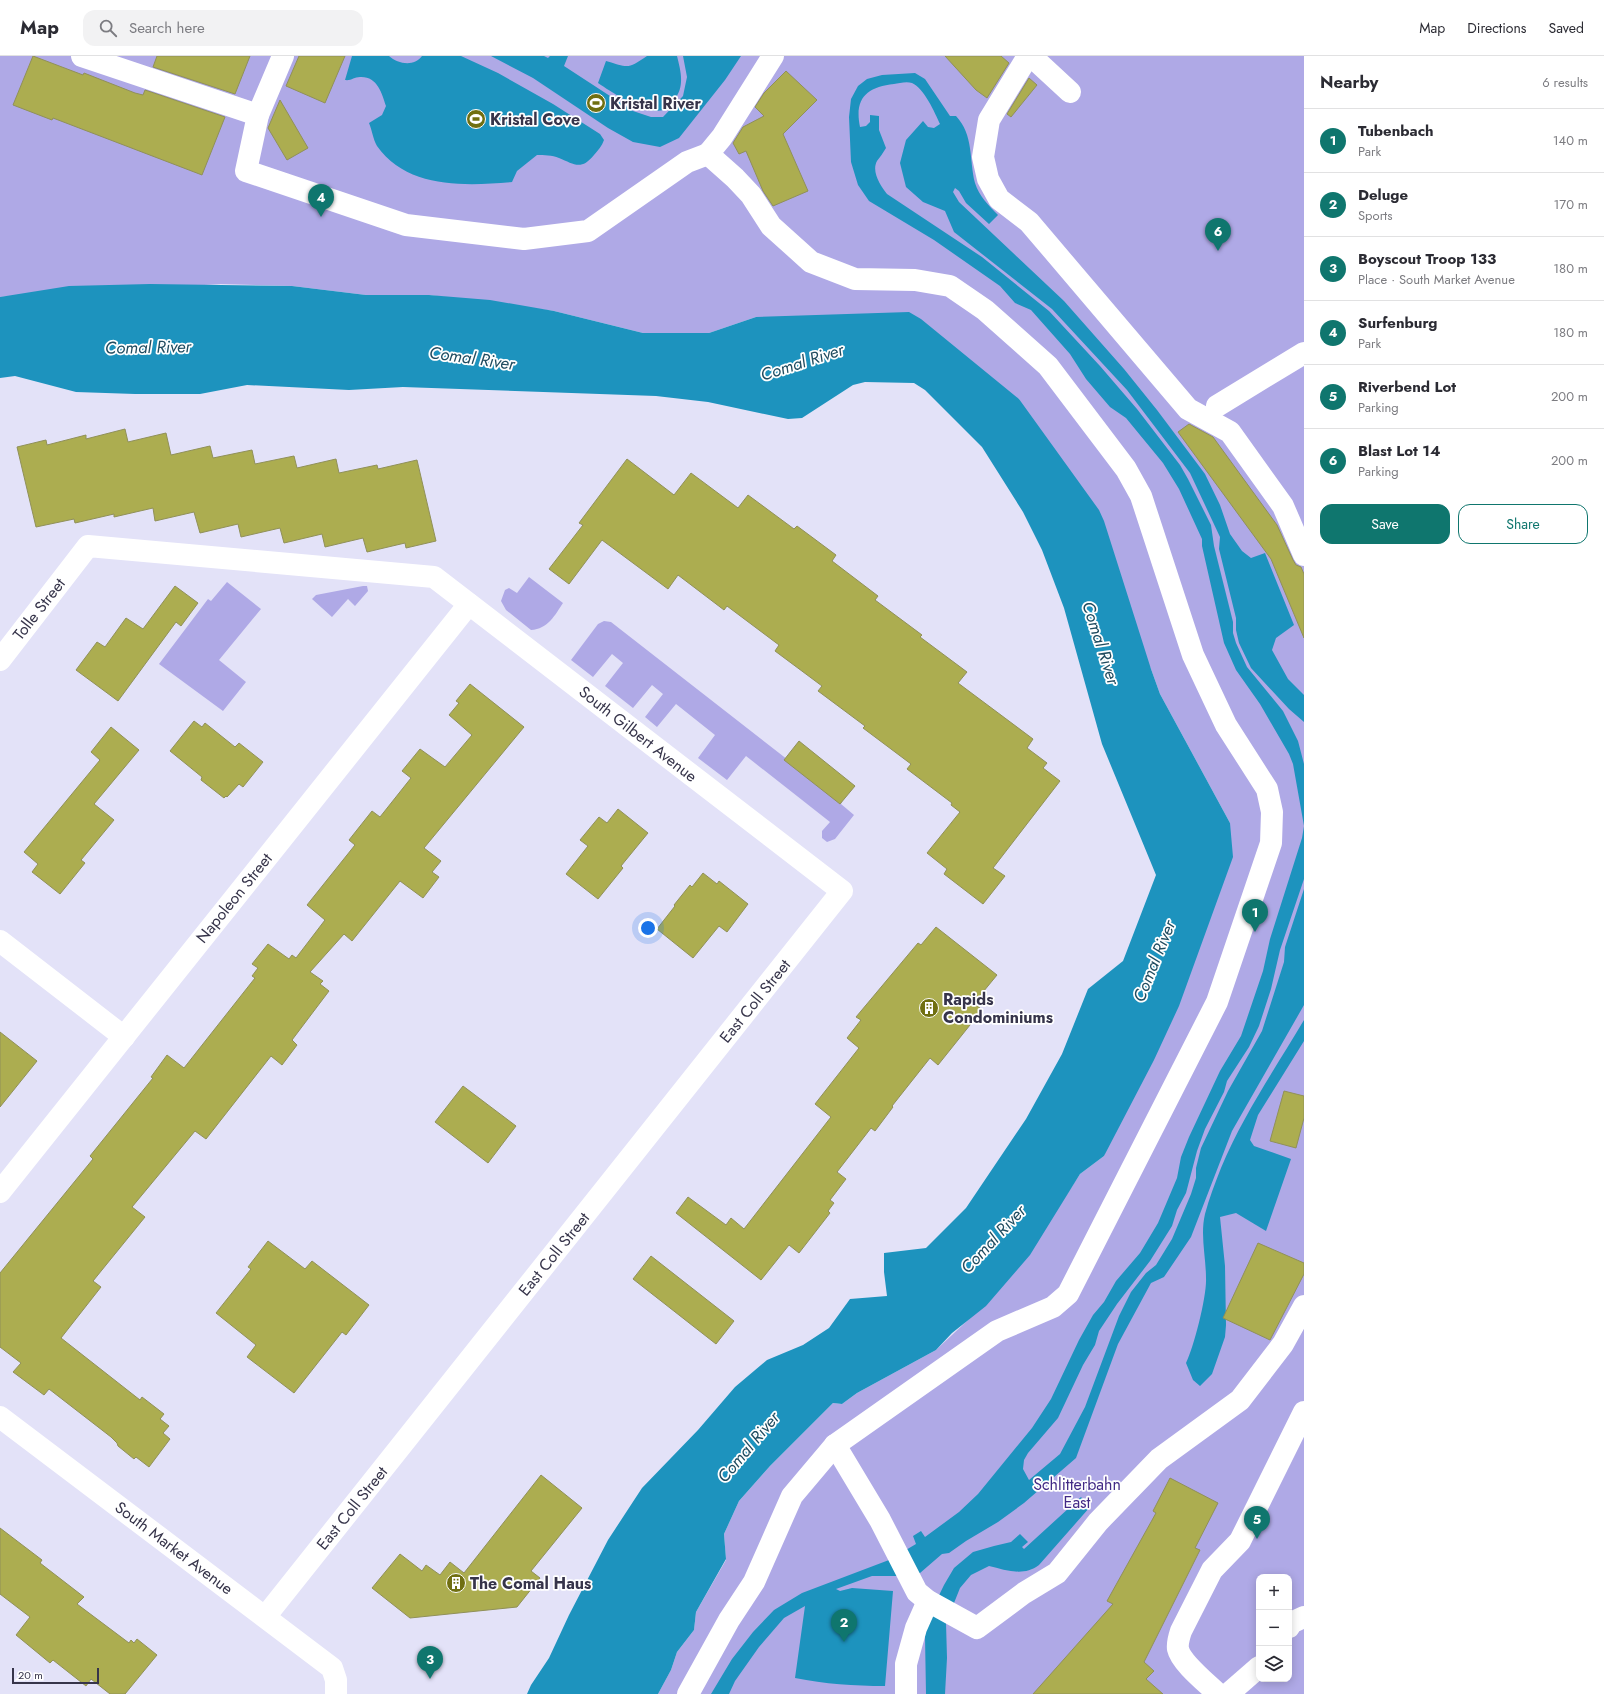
<!DOCTYPE html>
<meta charset="utf-8">
<style>
body{margin:0;font-family:Jost,sans-serif;background:#f2f2f3;color:#2b2b33}
.controls{position:absolute;right:12px;bottom:12px;display:grid;overflow:hidden;border-radius:8px;box-shadow:0 2px 10px #0003}
.controls button{width:36px;height:36px;display:grid;place-items:center;padding:0;border:0;border-bottom:1px solid #e1e1e2;background:#fff;color:#2b2b33;font:20px sans-serif}
.scale{position:absolute;left:12px;bottom:10px;width:87px;box-sizing:border-box;padding-left:4px;border:2px solid #36344a;border-top:0;font-size:11px;line-height:14px;white-space:nowrap;color:#36344a;-webkit-text-stroke:3px #fff;paint-order:stroke}
.you{position:absolute;left:648px;top:872px;width:14px;height:14px;margin:-10px;border:3px solid #fff;border-radius:50%;background:#1a73e8;box-shadow:0 0 0 6px #1a73e833}
.badge{display:grid;place-items:center;width:26px;height:26px;border-radius:50%;background:#0f766e;color:#fff;font-size:13px;font-weight:700}
.pin{position:absolute;translate:-50% -33px;filter:drop-shadow(0 1px 2px #0008)}
.pin::after{content:'';position:absolute;top:21px;width:14px;height:12px;background:inherit;clip-path:polygon(0 0,100% 0,50% 100%)}
.list{margin:0;padding:0;list-style:none}
h2{display:flex;justify-content:space-between;align-items:center;height:52px;margin:0;padding:0 16px;font-size:17px}
h2 small{font-size:13px;font-weight:400;color:#7c7c81}
.list li{display:grid;grid-template-columns:26px 1fr auto;gap:12px;align-items:center;box-sizing:border-box;height:64px;padding:0 16px;border-top:1px solid #e1e1e2}
.list b{display:block;font-size:15px;white-space:nowrap}
.list p{margin:0;font-size:13px;white-space:nowrap;color:#7c7c81}
.list em{font-size:13px;font-style:normal;color:#7c7c81}
.actions{display:flex;gap:8px;padding:12px 16px}
.actions a{flex:1;padding:9px 0;border:1px solid #0f766e;border-radius:12px;text-align:center;font-size:14px;color:#0f766e}
.actions .main{background:#0f766e;color:#fff}
.icon{flex:none;width:22px;height:22px;fill:none;stroke:currentColor;stroke-width:2;stroke-linecap:round;stroke-linejoin:round}
.map{position:relative;flex:none;width:1304px;height:1638px;overflow:hidden}
header{display:flex;align-items:center;gap:24px;box-sizing:border-box;height:56px;padding:0 20px;background:#fff;border-bottom:1px solid #e1e1e2}
header strong{font-size:19px}
nav{display:flex;gap:22px;margin-inline-start:auto;font-size:14px}
.search{width:280px;height:36px;background:#f2f2f3;display:flex;align-items:center;gap:10px;box-sizing:border-box;padding:0 14px;border-radius:12px;color:#7c7c81;font-size:15px}
main{display:flex}
aside{flex:1;background:#fff}
.map>svg:first-child{display:block}
.green{fill:#afa9e6;fill-rule:evenodd}
.water{fill:#1d93be}
.building{fill:#acad50;stroke:#909059}
.lines{fill:none;stroke-linecap:round;stroke-linejoin:round}
.minor{stroke:#fff;stroke-width:22}
.labels{text-anchor:middle;dominant-baseline:central;stroke-width:3.5;stroke-linejoin:round;paint-order:stroke}
.poi-label{font-size:16px;font-weight:bold;fill:#36344a;stroke:#fff;text-anchor:start}
.street-label{font-size:16px;fill:#36344a;stroke:#fff}
.park-label{font-size:16px;fill:#412985;stroke:#fff}
.water-label{font-size:17px;font-style:italic;fill:#204c60;stroke:#fff}
</style>
<header>
<strong>Map</strong>
<div class="search"><svg class="icon" aria-label="search" viewBox="0 0 24 24"><circle cx="10" cy="10" r="6"/><path d="M15 15l6 6"/></svg>Search here</div>
<nav><a>Map</a><a>Directions</a><a>Saved</a></nav>
</header>
<main>
<div class="map">
<svg width="1304" height="1638" viewBox="0 0 1304 1638">
<rect width="100%" height="100%" fill="#e3e2f8"/>
<g class="green">
<path d="M 0,0 L 1304,0 L 1304,1638 L 658,1638 L 671,1614 L 677,1596 L 694,1574 L 696,1556 L 726,1504 L 724,1478 L 739,1445 L 770,1410 L 833,1347 L 842,1348 L 857,1337 L 936,1294 L 968,1264 L 1060,1149 L 1080,1118 L 1104,1100 L 1230,767 L 1160,638 L 1151,613 L 1019,343 L 756,261 L 709,277 L 643,277 L 554,255 L 429,239 L 366,239 L 292,230 L 221,228 L 0,241 ZM 1259,1521 L 1289,1521 L 1289,1623 L 1259,1623 Z"/>
<path d="M 529,521 L 563,547 C 555,559 548,573 531,574 L 506,554 L 501,545 L 505,534 L 509,532 L 517,537 Z"/>
<path d="M 227,526 L 261,553 L 219,604 L 246,626 L 223,655 L 159,608 L 208,543 L 211,545 Z"/>
<path d="M 363,530 L 367,530 L 368,535 L 355,550 L 348,543 L 332,561 L 312,543 L 316,539 Z"/>
<path d="M 604,565 L 611,566 L 842,746 L 841,748 L 854,759 L 835,783 L 827,786 L 822,782 L 822,775 L 830,766 L 746,700 L 727,724 L 698,702 L 715,679 L 676,648 L 657,671 L 645,661 L 663,638 L 652,629 L 633,652 L 605,630 L 623,607 L 612,598 L 593,621 L 571,604 L 598,568 Z"/>
</g>
<g class="water">
<path d="M 352,0 L 389,0 C 398,8 414,11 422,0 L 461,0 L 498,17 L 553,48 L 600,78 L 604,84 C 602,90 598,94 594,99 C 581,115 574,108 559,102 C 552,99 544,99 537,99 L 517,115 L 512,126 C 466,130 407,133 377,90 C 373,83 372,74 369,67 L 382,59 L 386,50 C 382,37 377,20 360,21 C 354,21 351,25 345,24 Z"/>
<path d="M 491,0 L 544,0 L 548,2 L 550,0 L 568,0 L 564,10 L 633,55 L 651,61 L 663,61 L 683,40 L 687,21 L 683,0 L 741,0 L 725,24 L 679,82 L 660,91 L 633,86 L 608,72 L 533,22 Z"/>
<path d="M 647,0 L 677,0 C 681,16 685,31 674,44 C 673,46 671,50 668,52 C 651,63 613,37 598,27 L 606,5 C 629,12 628,13 647,0 Z"/>
<path d="M 915,17 L 925,23 L 950,60 L 956,60 C 974,79 969,104 975,127 C 979,140 989,150 998,159 L 989,168 L 966,147 L 959,135 L 955,132 L 953,136 L 959,146 L 1064,245 L 1124,313 L 1157,354 L 1205,418 L 1220,449 L 1230,478 L 1242,495 L 1251,502 L 1265,497 L 1294,569 L 1276,582 L 1272,594 L 1288,623 L 1304,639 L 1304,666 L 1289,653 L 1251,612 L 1239,587 L 1236,574 L 1236,562 L 1219,493 L 1220,481 L 1190,417 L 1127,334 L 1052,253 L 954,176 L 945,155 L 923,146 L 906,131 L 900,107 L 906,84 L 923,65 L 928,71 L 934,72 L 940,68 C 935,57 924,32 912,27 C 907,25 899,27 894,28 C 867,31 854,42 860,71 L 866,70 L 870,66 L 870,59 L 879,60 L 879,74 L 886,92 C 883,97 880,101 877,105 C 871,116 881,130 887,138 L 982,201 L 1049,255 L 1100,310 L 1137,353 L 1180,409 L 1188,423 L 1211,469 L 1214,490 L 1233,566 L 1233,577 L 1236,587 L 1247,611 L 1283,655 L 1298,685 L 1304,708 L 1304,823 L 1280,894 L 1271,933 L 1259,970 L 1249,991 L 1227,1025 L 1224,1036 L 1205,1073 L 1197,1095 L 1186,1137 L 1177,1154 L 1172,1170 L 1150,1205 L 1117,1248 L 1099,1275 L 1095,1289 L 1083,1309 L 1058,1362 L 1028,1397 L 1024,1404 L 1023,1413 L 1029,1424 L 1060,1398 L 1085,1351 L 1119,1260 L 1131,1236 L 1146,1217 L 1156,1209 L 1172,1183 L 1191,1138 L 1196,1122 L 1196,1112 L 1201,1092 L 1228,1035 L 1262,975 L 1284,906 L 1285,891 L 1304,833 L 1304,949 L 1232,1075 L 1191,1181 L 1164,1221 L 1151,1227 L 1118,1288 L 1076,1402 L 1024,1447 L 998,1466 L 966,1485 L 949,1497 L 942,1498 L 920,1517 L 897,1520 L 872,1520 L 836,1533 L 840,1535 L 852,1532 L 893,1535 L 885,1630 C 854,1630 825,1628 795,1622 L 805,1550 L 784,1562 L 759,1591 L 735,1625 L 729,1638 L 711,1638 L 732,1603 L 753,1576 L 774,1554 L 802,1537 L 889,1504 L 916,1488 L 913,1480 L 921,1475 L 925,1481 L 959,1456 L 978,1438 L 1032,1372 L 1051,1343 L 1079,1284 L 1093,1259 L 1104,1246 L 1116,1225 L 1140,1197 L 1158,1167 L 1177,1122 L 1181,1101 L 1189,1081 L 1220,1015 L 1241,980 L 1263,915 L 1270,883 L 1302,782 L 1304,770 L 1293,708 L 1289,698 L 1260,648 L 1236,614 L 1224,587 L 1202,490 L 1202,483 L 1179,433 L 1163,407 L 1126,362 L 1110,351 L 1086,323 L 1070,298 L 1031,254 L 1015,247 L 1000,230 L 934,184 L 869,145 L 858,129 L 851,106 L 849,61 L 851,43 L 858,30 L 867,23 L 882,19 Z"/>
<path d="M 150,228 L 292,230 L 366,239 L 429,239 L 490,244 L 554,255 L 643,277 L 709,277 L 756,261 L 909,256 L 921,263 L 1019,343 L 1099,454 L 1104,465 L 1151,613 L 1160,638 L 1230,767 L 1233,801 L 1179,950 L 1154,1004 L 1104,1100 L 1080,1118 L 1030,1199 L 986,1250 L 952,1277 L 936,1294 L 857,1337 L 842,1348 L 833,1347 L 770,1410 L 739,1445 L 724,1478 L 726,1503 L 696,1556 L 694,1574 L 677,1596 L 671,1614 L 658,1638 L 527,1638 L 531,1629 L 549,1602 L 569,1559 L 608,1484 L 642,1432 L 698,1374 L 735,1331 L 767,1304 L 803,1289 L 829,1272 L 850,1243 L 887,1240 L 884,1216 L 884,1197 L 926,1192 L 966,1152 L 1026,1063 L 1062,998 L 1088,933 L 1123,905 L 1156,819 L 1102,688 L 1064,552 L 1042,494 L 1023,456 L 982,391 L 925,334 L 914,327 L 865,326 L 853,329 L 802,362 L 788,363 L 708,346 L 656,340 L 403,331 L 349,334 L 247,329 L 200,338 L 135,338 L 76,336 L 15,320 L 0,322 L 0,241 L 69,230 Z"/>
<path d="M 1304,964 L 1304,985 L 1258,1059 L 1250,1084 L 1254,1090 L 1291,1103 L 1266,1175 L 1236,1157 L 1220,1161 L 1225,1210 L 1226,1269 L 1225,1281 L 1212,1318 L 1200,1330 L 1193,1324 L 1186,1307 C 1194,1291 1207,1240 1206,1222 C 1206,1201 1200,1179 1205,1158 C 1209,1143 1215,1127 1221,1112 C 1243,1059 1275,1013 1304,964 Z"/>
<path d="M 1081,1441 L 1090,1451 L 1039,1509 C 1023,1521 1006,1514 989,1510 L 971,1519 L 960,1532 L 946,1567 L 947,1602 L 945,1638 L 926,1638 L 925,1580 L 927,1564 L 944,1529 L 954,1512 L 973,1496 L 994,1490 L 1011,1486 L 1020,1478 L 1028,1486 L 1022,1491 L 1024,1493 Z"/>
</g>
<g class="building">
<path d="M 33,0 L 83,19 L 84,17 L 135,37 L 143,39 L 145,34 L 225,61 L 202,119 L 53,62 L 52,64 L 13,49 Z"/>
<path d="M 157,0 L 250,0 L 235,38 L 153,11 Z"/>
<path d="M 299,0 L 345,0 L 325,47 L 286,30 Z"/>
<path d="M 945,0 L 1001,0 L 1009,7 L 987,42 L 976,34 Z"/>
<path d="M 786,15 L 817,44 L 783,78 L 808,135 L 773,150 L 763,135 L 746,95 L 739,98 L 733,87 L 743,71 L 764,60 L 755,51 L 764,37 Z"/>
<path d="M 1029,22 L 1037,29 L 1011,61 L 1007,58 Z"/>
<path d="M 280,44 L 308,92 L 287,104 L 268,72 Z"/>
<path d="M 1189,368 L 1213,381 L 1277,469 L 1293,504 L 1296,509 L 1301,511 L 1304,518 L 1304,582 L 1271,503 L 1178,376 Z"/>
<path d="M 125,373 L 128,386 L 166,377 L 171,399 L 210,390 L 213,402 L 252,394 L 255,408 L 294,400 L 297,412 L 336,403 L 339,417 L 377,409 L 378,413 L 417,404 L 436,485 L 406,492 L 405,487 L 367,496 L 363,482 L 325,491 L 322,478 L 284,487 L 280,472 L 241,481 L 238,468 L 200,477 L 194,456 L 155,465 L 153,452 L 114,461 L 114,458 L 75,467 L 74,463 L 36,471 L 17,391 L 46,384 L 47,389 L 86,379 L 86,383 Z"/>
<path d="M 627,403 L 674,439 L 691,417 L 738,452 L 748,439 L 794,473 L 797,470 L 836,499 L 832,505 L 878,540 L 875,544 L 922,579 L 920,581 L 967,616 L 958,627 L 1033,683 L 1027,692 L 1047,707 L 1043,712 L 1060,725 L 993,812 L 1005,820 L 983,848 L 944,818 L 947,813 L 927,797 L 960,756 L 951,749 L 952,747 L 907,713 L 911,708 L 863,672 L 865,670 L 818,635 L 822,630 L 775,595 L 779,589 L 727,550 L 724,554 L 678,519 L 668,533 L 602,484 L 569,528 L 549,513 L 583,469 L 579,467 Z"/>
<path d="M 175,530 L 198,547 L 181,570 L 176,566 L 118,645 L 76,614 L 97,586 L 105,591 L 126,562 L 143,573 Z"/>
<path d="M 470,628 L 524,671 L 424,792 L 441,805 L 432,816 L 439,821 L 423,842 L 400,825 L 352,885 L 344,878 L 310,916 L 323,925 L 320,928 L 329,935 L 292,984 L 297,989 L 282,1009 L 271,1000 L 206,1083 L 195,1075 L 132,1151 L 145,1161 L 93,1225 L 101,1231 L 61,1282 L 140,1344 L 142,1341 L 164,1358 L 160,1363 L 169,1370 L 163,1377 L 170,1383 L 149,1411 L 136,1401 L 134,1403 L 118,1390 L 117,1387 L 111,1381 L 49,1333 L 44,1339 L 13,1316 L 21,1307 L 0,1291 L 0,1217 L 93,1103 L 90,1100 L 153,1022 L 151,1021 L 167,999 L 184,1012 L 255,922 L 252,920 L 258,912 L 252,908 L 268,888 L 289,903 L 292,899 L 296,902 L 325,864 L 307,849 L 355,789 L 349,784 L 372,755 L 380,761 L 411,722 L 402,715 L 420,693 L 445,711 L 472,679 L 449,659 L 459,647 L 456,645 Z"/>
<path d="M 194,665 L 202,671 L 205,667 L 235,691 L 239,687 L 263,706 L 243,731 L 239,728 L 227,741 L 226,740 L 224,742 L 201,724 L 202,721 L 170,695 Z"/>
<path d="M 111,671 L 139,694 L 94,748 L 114,764 L 81,804 L 85,807 L 60,838 L 32,816 L 38,808 L 24,796 L 100,704 L 91,696 Z"/>
<path d="M 799,685 L 855,730 L 840,748 L 784,704 Z"/>
<path d="M 618,753 L 648,777 L 621,810 L 623,812 L 598,843 L 566,818 L 588,790 L 580,784 L 599,761 L 607,767 Z"/>
<path d="M 703,817 L 717,828 L 719,825 L 748,848 L 727,876 L 719,870 L 693,902 L 657,873 L 675,850 L 674,849 L 690,829 L 692,831 Z"/>
<path d="M 936,871 L 997,919 L 974,947 L 982,954 L 938,1009 L 930,1002 L 892,1050 L 893,1051 L 875,1075 L 871,1072 L 837,1116 L 846,1123 L 830,1144 L 834,1147 L 828,1155 L 830,1157 L 799,1197 L 789,1189 L 761,1224 L 676,1157 L 688,1141 L 726,1169 L 731,1162 L 744,1173 L 831,1061 L 815,1048 L 859,992 L 847,982 L 861,964 L 856,961 L 918,887 L 921,889 Z"/>
<path d="M 0,976 L 37,1005 L 0,1051 Z"/>
<path d="M 463,1030 L 516,1070 L 488,1107 L 435,1066 Z"/>
<path d="M 1284,1035 L 1304,1040 L 1304,1062 L 1296,1092 L 1270,1085 Z"/>
<path d="M 268,1185 L 305,1213 L 312,1205 L 369,1249 L 346,1279 L 342,1276 L 294,1337 L 247,1301 L 256,1289 L 216,1257 L 251,1213 L 248,1211 Z"/>
<path d="M 1258,1187 L 1304,1207 L 1304,1218 L 1270,1284 L 1223,1262 Z"/>
<path d="M 651,1200 L 734,1265 L 716,1288 L 633,1223 Z"/>
<path d="M 541,1419 L 582,1452 L 531,1515 L 540,1522 L 517,1551 L 410,1562 L 372,1532 L 400,1498 L 422,1515 L 426,1509 L 440,1519 L 450,1506 L 464,1517 Z"/>
<path d="M 1170,1422 L 1218,1447 L 1195,1492 L 1200,1494 L 1144,1606 L 1154,1615 L 1146,1623 L 1163,1638 L 1033,1638 L 1113,1548 L 1107,1545 L 1156,1457 L 1153,1455 Z"/>
<path d="M 0,1472 L 42,1504 L 40,1507 L 84,1541 L 77,1548 L 129,1587 L 131,1584 L 134,1587 L 137,1583 L 157,1599 L 125,1638 L 110,1638 L 91,1623 L 86,1630 L 53,1604 L 50,1607 L 16,1579 L 30,1561 L 0,1538 Z"/>
</g>
<g class="lines">
<g class="minor">
<path d="M 82,0 L 258,59"/>
<path d="M 283,0 L 258,59 L 246,115 L 406,169 L 524,183 L 588,175 L 687,106 L 708,98"/>
<path d="M 1028,0 L 989,64 L 983,101 L 988,123 L 999,143 L 1029,166 L 1188,353 L 1230,376 L 1283,450 L 1304,499"/>
<path d="M 1031,0 L 1070,36"/>
<path d="M 1217,350 L 1304,297"/>
<path d="M 0,604 L 88,490 L 434,521 L 842,835 L 265,1561"/>
<path d="M 0,885 L 124,981"/>
<path d="M 0,1136 L 469,548"/>
<path d="M 0,1361 L 332,1612 L 336,1624 L 336,1638"/>
<path d="M 835,1389 L 880,1464 L 917,1536 L 928,1545 L 977,1572 L 1024,1537 L 1057,1517 L 1098,1466 L 1159,1403 L 1240,1344 L 1283,1288 L 1304,1250"/>
<path d="M 1289,1571 L 1291,1567 L 1304,1561"/>
<path d="M 688,1638 L 729,1564 L 754,1526 L 792,1440 L 835,1389 L 997,1275 L 1053,1251 L 1068,1238 L 1217,946 L 1271,787 L 1272,756 L 1267,733 L 1226,669 L 1193,599 L 1141,440 L 1126,413 L 1048,310 L 985,254 L 950,230 L 915,224 L 855,223 L 811,206 L 771,170 L 751,139 L 735,122 L 708,98 L 722,81 L 773,0"/>
<path d="M 906,1638 L 906,1608 L 916,1572 L 928,1545"/>
<path d="M 1218,1638 C 1208,1628 1181,1607 1178,1593 C 1177,1587 1179,1581 1181,1575 L 1212,1514 L 1240,1485 L 1304,1356"/>
<path d="M 1228,1638 L 1259,1611"/>
</g>
</g>
<defs>
<g id="stadium-disc" transform="scale(1)"><circle r="9.5" fill="#706f11" stroke="#fff"/><path d="M0-5a6.5 5 0 1 0 0 10a6.5 5 0 1 0 0-10ZM-3.5-1.8h7v3.6h-7Z" fill="#fff"/></g>
<g id="building-disc" transform="scale(1)"><circle r="9.5" fill="#706f11" stroke="#fff"/><path d="M-4-6H4V6H1V3H-1V6H-4ZM-2.5-4.3h1.7v1.8h-1.7ZM.8-4.3h1.7v1.8H.8ZM-2.5-1h1.7V.8h-1.7ZM.8-1h1.7V.8H.8Z" fill="#fff"/></g>
</defs>
<g fill-rule="evenodd">
<use href="#stadium-disc" x="596" y="47"/>
<use href="#stadium-disc" x="476" y="63"/>
<use href="#building-disc" x="929" y="952"/>
<use href="#building-disc" x="456" y="1527"/>
</g>
<g class="labels">
<g class="poi-label">
<text x="610" y="47">Kristal River</text>
<text x="490" y="63">Kristal Cove</text>
<text x="943" y="943">Rapids<tspan x="943" dy="18">Condominiums</tspan></text>
<text x="470" y="1527">The Comal Haus</text>
</g>
<g class="street-label">
<text transform="translate(39 553) rotate(-52)">Tolle Street</text>
<text transform="translate(638 678) rotate(38)">South Gilbert Avenue</text>
<text transform="translate(234 842) rotate(-51)">Napoleon Street</text>
<text transform="translate(755 945) rotate(-51)">East Coll Street</text>
<text transform="translate(554 1198) rotate(-51)">East Coll Street</text>
<text transform="translate(352 1452) rotate(-51)">East Coll Street</text>
<text transform="translate(174 1492) rotate(37)">South Market Avenue</text>
</g>
<g class="park-label">
<text x="1077" y="1428">Schlitterbahn<tspan x="1077" dy="18">East</tspan></text>
</g>
<g class="water-label">
<text transform="translate(148 291) rotate(-1)">Comal River</text>
<text transform="translate(472 302) rotate(8)">Comal River</text>
<text transform="translate(802 306) rotate(-18)">Comal River</text>
<text transform="translate(1101 587) rotate(72)">Comal River</text>
<text transform="translate(1154 905) rotate(-68)">Comal River</text>
<text transform="translate(993 1183) rotate(-47)">Comal River</text>
<text transform="translate(748 1391) rotate(-50)">Comal River</text>
</g>
</g>
</svg>
<div class="controls">
<button>+</button>
<button>−</button>
<button><svg class="icon" aria-label="layers" viewBox="0 0 24 24"><path d="M12 4l9 5-9 5-9-5zM3 14l9 5 9-5"/></svg></button>
</div>
<div class="scale">20 m</div>
<div class="you"></div>
<div class="pin badge" style="left:1255px;top:876px">1</div>
<div class="pin badge" style="left:844px;top:1586px">2</div>
<div class="pin badge" style="left:430px;top:1623px">3</div>
<div class="pin badge" style="left:321px;top:161px">4</div>
<div class="pin badge" style="left:1257px;top:1483px">5</div>
<div class="pin badge" style="left:1218px;top:195px">6</div>
</div>
<aside>
<h2>Nearby<small>6 results</small></h2>
<ul class="list">
<li><span class="badge">1</span><div><b>Tubenbach</b><p>Park</p></div><em>140 m</em></li>
<li><span class="badge">2</span><div><b>Deluge</b><p>Sports</p></div><em>170 m</em></li>
<li><span class="badge">3</span><div><b>Boyscout Troop 133</b><p>Place · South Market Avenue</p></div><em>180 m</em></li>
<li><span class="badge">4</span><div><b>Surfenburg</b><p>Park</p></div><em>180 m</em></li>
<li><span class="badge">5</span><div><b>Riverbend Lot</b><p>Parking</p></div><em>200 m</em></li>
<li><span class="badge">6</span><div><b>Blast Lot 14</b><p>Parking</p></div><em>200 m</em></li>
</ul>
<div class="actions"><a class="main">Save</a><a>Share</a></div>
</aside>
</main>
